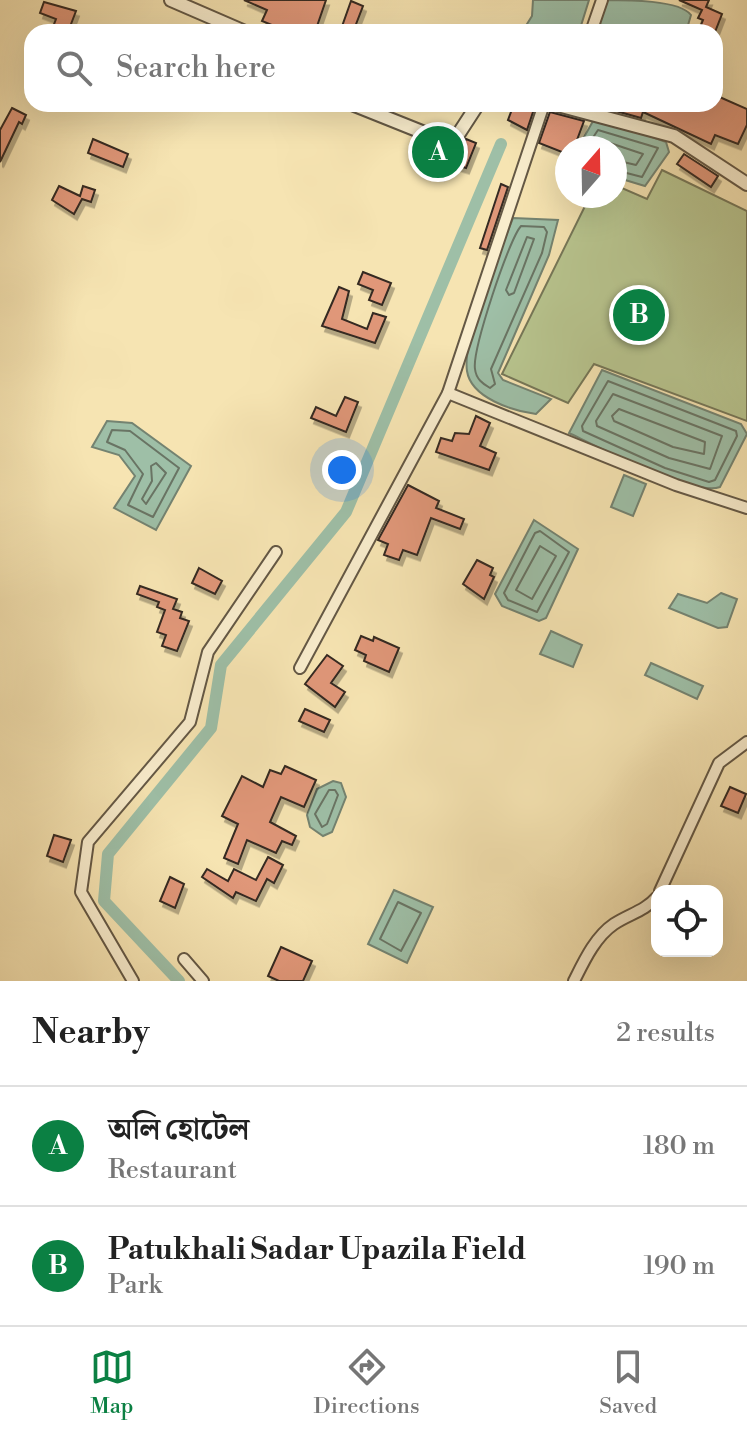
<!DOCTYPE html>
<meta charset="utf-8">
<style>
body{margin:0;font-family:"Libre Bodoni","Noto Serif Bengali",serif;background:#f6f6f6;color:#222}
.controls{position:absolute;right:24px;bottom:24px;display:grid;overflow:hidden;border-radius:16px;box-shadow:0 8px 32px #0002}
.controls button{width:72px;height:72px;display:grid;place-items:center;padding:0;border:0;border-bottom:2px solid #e0e0e0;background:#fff;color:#222;font:40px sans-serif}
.compass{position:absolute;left:555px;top:136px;width:72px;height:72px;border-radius:50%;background:#fff;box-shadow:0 8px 32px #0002;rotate:20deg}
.you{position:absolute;left:342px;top:470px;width:28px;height:28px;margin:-20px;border:6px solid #fff;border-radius:50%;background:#1a73e8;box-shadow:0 0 0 12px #1a73e833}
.badge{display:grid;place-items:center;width:52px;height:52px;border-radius:50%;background:#0b8043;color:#fff;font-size:26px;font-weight:700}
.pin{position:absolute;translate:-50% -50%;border:4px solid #fff;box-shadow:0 2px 8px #0006}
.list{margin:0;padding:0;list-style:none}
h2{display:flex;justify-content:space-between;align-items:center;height:104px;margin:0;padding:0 32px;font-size:34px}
h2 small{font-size:26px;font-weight:400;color:#767676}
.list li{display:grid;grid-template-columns:52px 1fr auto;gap:24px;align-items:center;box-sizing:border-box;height:120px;padding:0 32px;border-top:2px solid #e0e0e0}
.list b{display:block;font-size:30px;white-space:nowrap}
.list p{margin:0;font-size:26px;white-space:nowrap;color:#767676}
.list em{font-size:26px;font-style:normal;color:#767676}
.icon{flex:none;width:44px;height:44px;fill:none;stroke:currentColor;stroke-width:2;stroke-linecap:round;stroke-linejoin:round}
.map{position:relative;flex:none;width:747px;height:981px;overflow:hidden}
.search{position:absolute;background:#fff;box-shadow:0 8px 32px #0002;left:24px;right:24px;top:24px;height:88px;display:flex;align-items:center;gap:20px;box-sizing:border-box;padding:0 28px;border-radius:24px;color:#767676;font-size:30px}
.sheet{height:344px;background:#fff}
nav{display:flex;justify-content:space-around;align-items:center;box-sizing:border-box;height:112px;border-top:2px solid #e0e0e0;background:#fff;font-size:22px;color:#767676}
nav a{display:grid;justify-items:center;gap:4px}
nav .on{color:#0b8043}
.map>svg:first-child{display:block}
.green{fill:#b8c58f;stroke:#767758;stroke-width:2}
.water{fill:#9ebfa7;stroke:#748371;stroke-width:2}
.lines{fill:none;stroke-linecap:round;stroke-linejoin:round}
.shore{stroke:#697464;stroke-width:2}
.canal{stroke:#9ebfa7;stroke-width:12}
.building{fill:#e09779;stroke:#342921;stroke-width:2;filter:url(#shadow)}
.minor-casing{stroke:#645845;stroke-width:14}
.tertiary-casing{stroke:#645845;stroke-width:16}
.minor{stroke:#f9edcd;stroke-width:10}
.tertiary{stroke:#f9edcd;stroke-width:12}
</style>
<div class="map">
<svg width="747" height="981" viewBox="0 0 747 981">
<defs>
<filter id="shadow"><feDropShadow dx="3" dy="5.5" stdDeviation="0" flood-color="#0004"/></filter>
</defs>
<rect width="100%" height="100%" fill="#f6e4b2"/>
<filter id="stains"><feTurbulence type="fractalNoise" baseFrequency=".0025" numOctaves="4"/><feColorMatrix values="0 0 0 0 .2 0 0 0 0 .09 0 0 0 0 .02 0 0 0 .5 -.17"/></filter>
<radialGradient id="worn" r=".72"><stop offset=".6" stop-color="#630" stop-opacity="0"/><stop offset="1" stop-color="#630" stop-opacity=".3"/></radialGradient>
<path class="green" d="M 662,170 L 747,211 L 747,421 L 594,364 L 568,403 L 502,374 L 590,196 L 615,196 L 615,185 L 647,199 Z"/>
<g class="water">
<path d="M 533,0 L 589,0 L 579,32 L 522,32 L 532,16 Z"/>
<path d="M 605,0 C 627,0 680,0 691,15 L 686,32 L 615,32 L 603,28 L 599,22 Z"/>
<path d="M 593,121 L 619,125 L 666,142 L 669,152 L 645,186 L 615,177 L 615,148 L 578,148 Z"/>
<path d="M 513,218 L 558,220 L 549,255 L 498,373 L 503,380 L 551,399 L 536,414 C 513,411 471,398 467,371 C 462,337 500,253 513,218 Z"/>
<path d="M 602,370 L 741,424 L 747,434 L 720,487 C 694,497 598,447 569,433 Z"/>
<path d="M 107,421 L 132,423 L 191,466 L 156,530 L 114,508 L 135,476 L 119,455 L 92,447 Z"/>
<path d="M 624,475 L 646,484 L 633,516 L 611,507 Z"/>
<path d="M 534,520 L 578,549 L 546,618 L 539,621 L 502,606 L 495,594 Z"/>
<path d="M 721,593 L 737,599 L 727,627 L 718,628 L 669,608 L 678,594 L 707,603 Z"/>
<path d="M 551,631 L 582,645 L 573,667 L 540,654 Z"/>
<path d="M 651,663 L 703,686 L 697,699 L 645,675 Z"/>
<path d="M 333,781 L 341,783 L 346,797 L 332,832 L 323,836 L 310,827 L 307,815 L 317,789 Z"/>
<path d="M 394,890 L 433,907 L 407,963 L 368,944 Z"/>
</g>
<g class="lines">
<g class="shore">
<path d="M 586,148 L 598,130 L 658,148 L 642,177 L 615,170"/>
<path d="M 597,148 L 604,141 L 643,154 L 636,165 L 615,160"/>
<path d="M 521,226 L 544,227 L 547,232 L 542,253 L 491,369 L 495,384 L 490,388 C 483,384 476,379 475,369 C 472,350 509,239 521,226 Z"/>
<path d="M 527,237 L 534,239 L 514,293 L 509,295 L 506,290 Z"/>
<path d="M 608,381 L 736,431 L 737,436 L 715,480 L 709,482 L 665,468 L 583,431 L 582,426 Z"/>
<path d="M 613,394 L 722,436 L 710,469 L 669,458 L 597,426 L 596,421 Z"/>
<path d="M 619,409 L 705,442 L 704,454 L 673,447 L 614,421 L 612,416 Z"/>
<path d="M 112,430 L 130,431 L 179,468 L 153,517 L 128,505 L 143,474 L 125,450 L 107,442 Z"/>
<path d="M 156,463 L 166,473 L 146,504 L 142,499 L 152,481 L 151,466 Z"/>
<path d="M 540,531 L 569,552 L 537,612 L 508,600 L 504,593 L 535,533 Z"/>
<path d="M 540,546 L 556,556 L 532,599 L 516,590 Z"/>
<path d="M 329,790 L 335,790 L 338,795 L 327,824 L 322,827 L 315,814 Z"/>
<path d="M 398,902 L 421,913 L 401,951 L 380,939 Z"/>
</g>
<path class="canal" d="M 179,981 L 104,901 L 108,854 L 211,728 L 221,665 L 346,512 L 501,144"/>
</g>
<g class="building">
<path d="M 244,0 L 326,0 L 315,32 L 297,32 L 282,26 L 280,32 L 269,32 L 272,25 L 262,21 L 267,10 Z"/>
<path d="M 679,0 L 709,0 L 706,7 L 722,14 L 715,32 L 698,32 L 703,20 L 698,18 L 702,10 Z"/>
<path d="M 351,1 L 363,6 L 353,32 L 340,32 Z"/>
<path d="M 44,2 L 76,11 L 68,32 L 51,32 L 56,19 L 40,13 Z"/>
<path d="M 715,95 L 747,109 L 747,125 L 738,144 L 715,135 L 711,144 L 643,112 L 641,118 L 609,109 L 611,104 L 715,104 Z"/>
<path d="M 514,104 L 534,109 L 527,130 L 508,120 Z"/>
<path d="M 12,108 L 26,115 L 22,124 L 19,122 L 0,162 L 0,130 Z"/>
<path d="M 550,112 L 584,121 L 574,148 L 567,148 L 567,154 L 539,143 Z"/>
<path d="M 93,139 L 128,154 L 123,167 L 88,153 Z"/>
<path d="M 466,139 L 476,143 L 466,168 L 447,162 L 441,175 L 431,173 L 437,159 L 426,155 L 430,145 L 459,153 Z"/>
<path d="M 684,154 L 718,176 L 711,187 L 677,164 Z"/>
<path d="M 501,184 L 508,187 L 487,250 L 480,248 Z"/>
<path d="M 59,186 L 80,196 L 83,186 L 95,190 L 91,202 L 82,199 L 74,214 L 52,200 Z"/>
<path d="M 363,272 L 391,283 L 382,305 L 369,300 L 373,290 L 358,284 Z"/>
<path d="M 339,287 L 349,291 L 342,319 L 367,329 L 373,313 L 386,317 L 375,343 L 322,326 Z"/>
<path d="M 345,397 L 358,402 L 346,432 L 311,418 L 316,407 L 336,416 Z"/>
<path d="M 476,416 L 490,423 L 480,446 L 496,453 L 489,470 L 436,452 L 441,438 L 452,441 L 455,433 L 469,434 Z"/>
<path d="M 408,485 L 439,501 L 436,508 L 464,519 L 460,529 L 431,518 L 417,555 L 403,550 L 399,560 L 384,555 L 388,544 L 378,540 Z"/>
<path d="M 477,560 L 493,568 L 490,575 L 494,577 L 484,599 L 463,584 Z"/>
<path d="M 199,568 L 222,581 L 215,594 L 192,583 Z"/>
<path d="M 140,586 L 177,599 L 173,609 L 182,612 L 180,618 L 189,621 L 177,651 L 162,646 L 166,635 L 157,632 L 165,610 L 157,607 L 159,602 L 137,594 Z"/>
<path d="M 361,636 L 373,641 L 374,637 L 399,648 L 389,672 L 364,661 L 366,655 L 355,650 Z"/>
<path d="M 327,655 L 343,666 L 331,683 L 345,692 L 335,707 L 305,684 Z"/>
<path d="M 305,709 L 330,720 L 324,732 L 299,721 Z"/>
<path d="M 285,766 L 316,780 L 304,807 L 281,797 L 270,822 L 296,836 L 292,845 L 282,841 L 276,853 L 247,840 L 238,864 L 224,858 L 238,824 L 222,816 L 242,776 L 263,787 L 270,770 L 281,774 Z"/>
<path d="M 730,787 L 746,794 L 738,813 L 721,806 Z"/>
<path d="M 54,835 L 71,840 L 63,862 L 47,856 Z"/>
<path d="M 268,857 L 283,865 L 274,883 L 267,879 L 256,901 L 236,892 L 233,898 L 202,877 L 207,869 L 228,881 L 234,869 L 256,880 Z"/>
<path d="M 170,877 L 184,884 L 175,908 L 160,901 Z"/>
<path d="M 281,947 L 312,961 L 303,981 L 279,981 L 268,976 Z"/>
</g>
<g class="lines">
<g class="minor-casing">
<g id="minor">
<path d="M 591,32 L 602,0"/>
<path d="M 448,393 L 676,485 L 747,508"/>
<path d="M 300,668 L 448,393 L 544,104"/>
<path d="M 660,891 L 719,763 L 747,742"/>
<path d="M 184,959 L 203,981"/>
<path d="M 133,981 L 81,892 L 88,842 L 190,722 L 208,652 L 276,552"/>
<path d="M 574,981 C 584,961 595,937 614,924 C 629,914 645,911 657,897"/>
</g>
</g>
<g class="tertiary-casing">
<g id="tertiary">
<path d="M 171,0 L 245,32"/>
<path d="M 352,104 L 452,144 L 478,104"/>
<path d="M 554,104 L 674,136 L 747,184"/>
</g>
</g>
<use href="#minor" class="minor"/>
<use href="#tertiary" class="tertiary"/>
</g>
<rect width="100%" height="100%" filter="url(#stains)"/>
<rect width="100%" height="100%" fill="url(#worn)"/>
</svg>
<div class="controls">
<button><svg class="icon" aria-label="locate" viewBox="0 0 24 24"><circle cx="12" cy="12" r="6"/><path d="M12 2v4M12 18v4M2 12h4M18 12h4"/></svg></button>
</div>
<svg class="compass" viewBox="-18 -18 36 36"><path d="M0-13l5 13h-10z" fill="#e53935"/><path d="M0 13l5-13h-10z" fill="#767676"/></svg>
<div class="you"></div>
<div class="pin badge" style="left:438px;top:152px">A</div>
<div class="pin badge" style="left:639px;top:315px">B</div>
<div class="search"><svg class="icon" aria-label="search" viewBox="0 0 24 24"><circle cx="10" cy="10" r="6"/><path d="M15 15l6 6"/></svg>Search here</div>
</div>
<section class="sheet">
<h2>Nearby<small>2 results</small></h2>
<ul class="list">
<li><span class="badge">A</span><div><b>অলি হোটেল</b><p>Restaurant</p></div><em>180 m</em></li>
<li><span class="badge">B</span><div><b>Patukhali Sadar Upazila Field</b><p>Park</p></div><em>190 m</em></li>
</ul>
</section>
<nav>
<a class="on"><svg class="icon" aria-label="map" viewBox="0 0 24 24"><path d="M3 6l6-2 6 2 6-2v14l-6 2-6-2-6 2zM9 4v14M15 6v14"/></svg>Map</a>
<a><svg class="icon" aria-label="directions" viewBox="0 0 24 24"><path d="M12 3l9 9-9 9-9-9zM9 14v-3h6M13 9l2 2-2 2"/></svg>Directions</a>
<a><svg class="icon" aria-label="saved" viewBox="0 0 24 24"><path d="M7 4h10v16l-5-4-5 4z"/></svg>Saved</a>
</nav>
